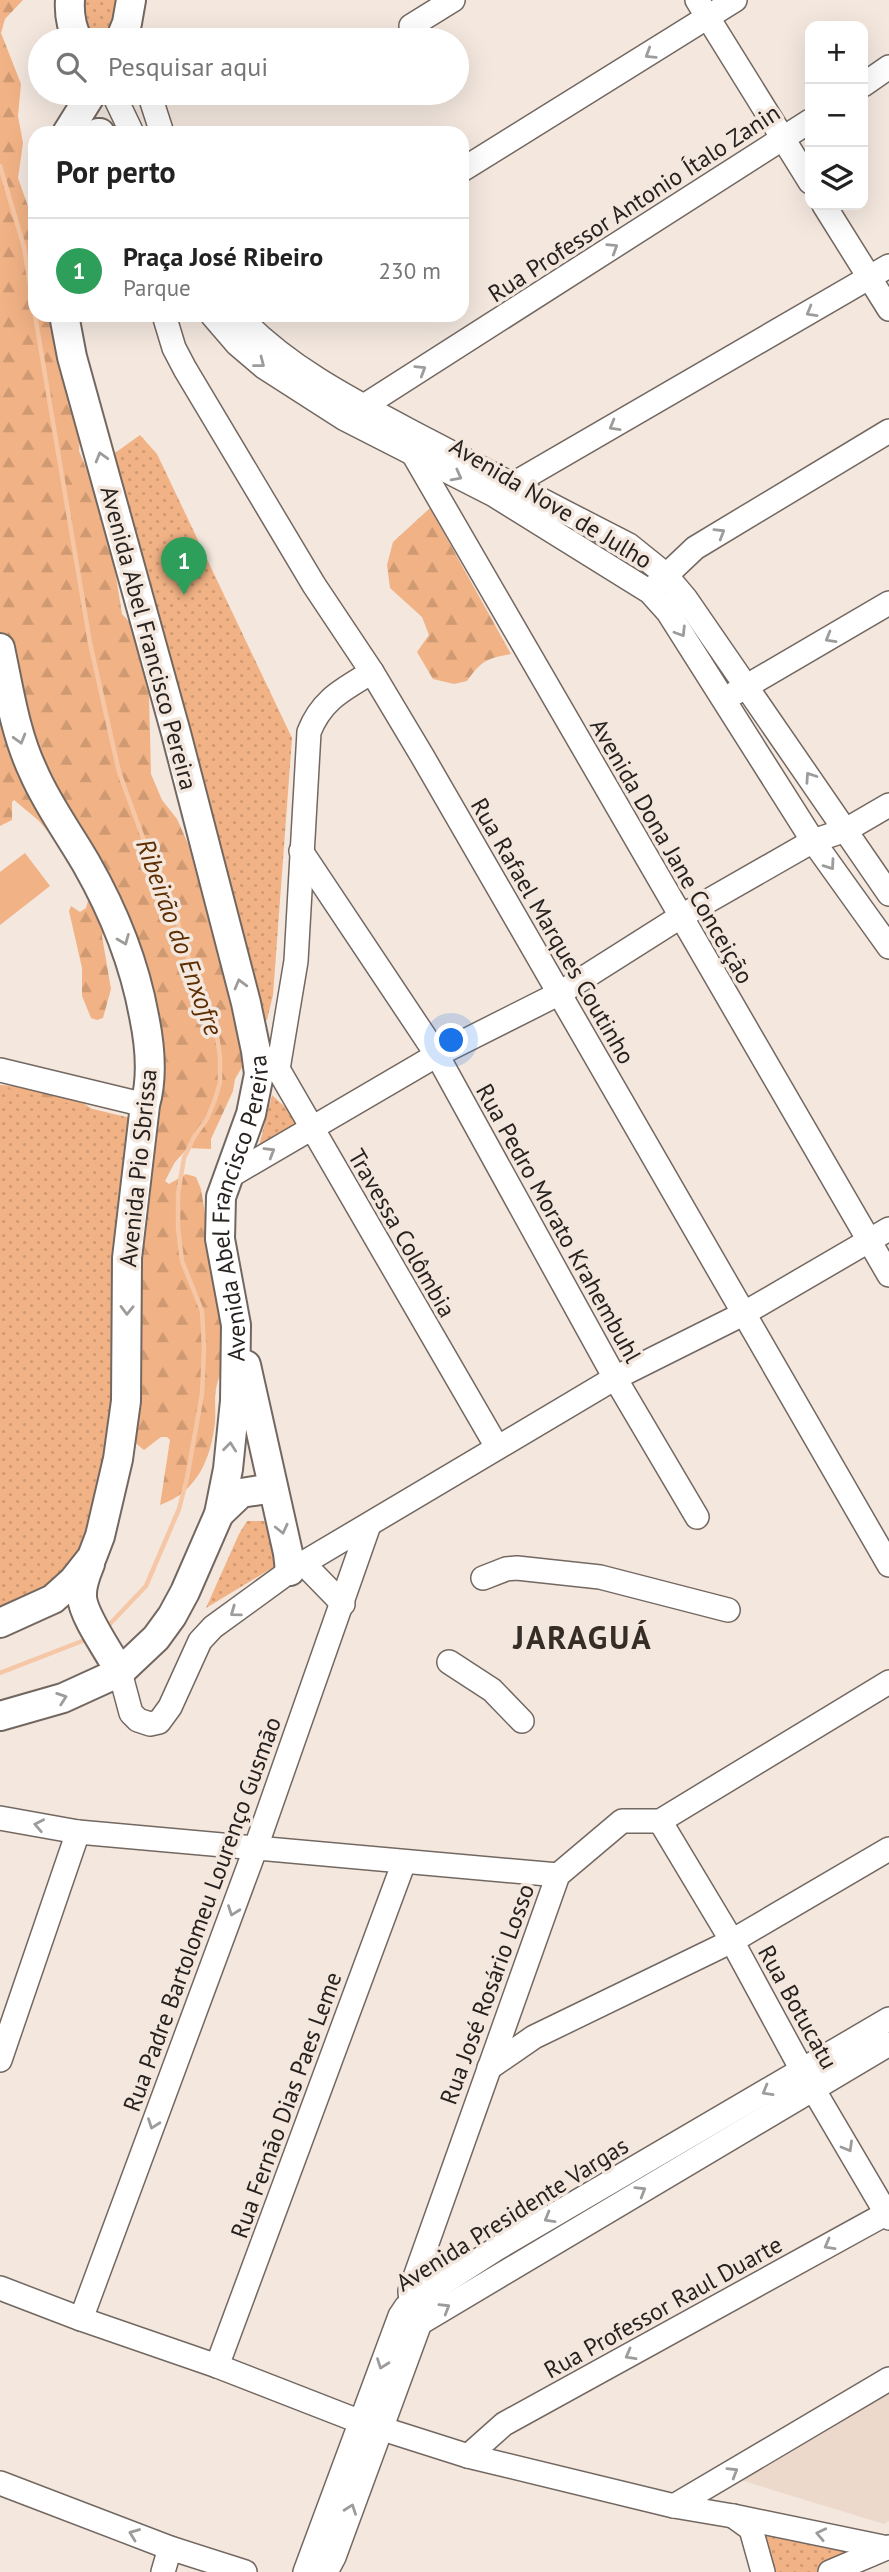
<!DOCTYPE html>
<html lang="pt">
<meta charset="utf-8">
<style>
body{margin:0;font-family:"PT Sans",sans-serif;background:#f2f2f2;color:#222}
.controls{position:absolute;right:21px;top:21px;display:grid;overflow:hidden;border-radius:14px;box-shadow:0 7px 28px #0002}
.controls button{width:63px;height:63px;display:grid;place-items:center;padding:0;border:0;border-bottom:2px solid #e0e0e0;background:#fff;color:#222;font:35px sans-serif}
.you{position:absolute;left:452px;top:1041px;width:24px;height:24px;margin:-18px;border:5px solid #fff;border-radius:50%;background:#1a73e8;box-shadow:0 0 0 10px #1a73e833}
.badge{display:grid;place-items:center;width:46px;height:46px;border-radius:50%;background:#ea580c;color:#fff;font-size:23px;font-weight:700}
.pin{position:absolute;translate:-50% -58px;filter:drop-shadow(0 2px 4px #0008)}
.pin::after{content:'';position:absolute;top:37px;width:24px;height:21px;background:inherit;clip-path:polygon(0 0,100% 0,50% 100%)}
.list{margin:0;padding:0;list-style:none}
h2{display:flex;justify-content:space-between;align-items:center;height:91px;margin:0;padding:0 28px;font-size:30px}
h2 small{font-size:23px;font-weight:400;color:#767676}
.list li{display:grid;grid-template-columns:46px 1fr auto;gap:21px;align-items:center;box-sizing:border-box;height:105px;padding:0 28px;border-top:2px solid #e0e0e0}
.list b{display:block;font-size:26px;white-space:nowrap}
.list p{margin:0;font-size:23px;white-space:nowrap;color:#767676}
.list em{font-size:23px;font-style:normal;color:#767676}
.icon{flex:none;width:38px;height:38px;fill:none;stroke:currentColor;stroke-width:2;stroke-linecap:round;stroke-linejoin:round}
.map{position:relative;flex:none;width:889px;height:2572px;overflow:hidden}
.search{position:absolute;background:#fff;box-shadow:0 7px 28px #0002;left:28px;top:28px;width:441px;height:77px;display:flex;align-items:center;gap:18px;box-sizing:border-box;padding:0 24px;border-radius:38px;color:#767676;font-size:26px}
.panel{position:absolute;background:#fff;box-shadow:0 7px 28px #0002;left:28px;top:126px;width:441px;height:196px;border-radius:21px}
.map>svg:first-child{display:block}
.built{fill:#ecd9cc}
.forest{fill:url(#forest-firs)}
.park{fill:url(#park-dots)}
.garden{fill:#f1b285}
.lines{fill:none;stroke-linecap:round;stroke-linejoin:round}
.stream{stroke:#f6c7a6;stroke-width:4.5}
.minor-casing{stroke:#736861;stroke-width:26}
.major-casing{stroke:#736861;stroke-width:32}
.minor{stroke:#fff;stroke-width:23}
.major{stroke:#fff;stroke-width:28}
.oneway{stroke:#9e9c9a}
.labels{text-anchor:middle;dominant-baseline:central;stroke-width:7;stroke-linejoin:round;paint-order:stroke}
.street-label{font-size:24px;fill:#27221f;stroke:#f3e7de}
.water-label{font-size:26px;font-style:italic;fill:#5d2d00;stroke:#f3e7de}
.district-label{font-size:32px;font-weight:bold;letter-spacing:2px;fill:#362d27;stroke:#f3e7de}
</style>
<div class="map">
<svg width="889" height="2572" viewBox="0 0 889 2572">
<defs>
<pattern id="forest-firs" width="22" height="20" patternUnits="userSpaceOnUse" patternTransform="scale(1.75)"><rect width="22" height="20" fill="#f1b285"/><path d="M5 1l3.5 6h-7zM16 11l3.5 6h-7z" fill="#cf9972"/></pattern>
<pattern id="park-dots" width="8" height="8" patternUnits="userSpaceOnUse" patternTransform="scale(1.75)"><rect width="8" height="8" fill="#f1b285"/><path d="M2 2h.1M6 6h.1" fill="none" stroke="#cf9972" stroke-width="1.8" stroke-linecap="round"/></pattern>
</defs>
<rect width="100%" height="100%" fill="#f3e7de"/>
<path class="built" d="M 889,2388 L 889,2521 L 884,2524 L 737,2479 Z"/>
<g class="forest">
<path d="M 0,0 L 23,0 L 5,19 L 1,33 L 21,84 L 18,116 L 23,143 L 18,178 L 35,226 L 35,315 L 48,315 L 76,408 L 80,430 L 79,451 L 92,482 L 113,558 L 122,614 L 133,626 L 149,696 L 151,774 L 162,800 L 177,819 L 189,846 L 234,1016 L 251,1044 L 244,1064 L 235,1079 L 233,1091 L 211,1139 L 211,1149 L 188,1148 L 175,1162 L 165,1181 L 169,1184 L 186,1174 L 196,1177 L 201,1189 C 209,1242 221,1295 226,1348 C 227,1362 218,1376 216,1389 C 214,1400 216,1411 215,1422 C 211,1459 197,1492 160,1505 L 170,1440 L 167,1437 L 161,1437 L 144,1450 L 133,1441 L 0,1109 L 0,1085 C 25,1086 75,1092 94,1111 C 102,1119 114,1148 120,1159 L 155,1065 L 106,932 L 103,931 L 102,936 L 111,989 L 103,1018 L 97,1020 L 91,1018 L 82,996 L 82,968 L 69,911 L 71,906 L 80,912 L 86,908 L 97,869 L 59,844 L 38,820 L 14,800 L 12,802 L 12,820 L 0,826 Z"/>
<path d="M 430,508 L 511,654 C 487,658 481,661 467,681 L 454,684 L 433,679 L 417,652 L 429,635 L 422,617 L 390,588 L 387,565 L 393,542 Z"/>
</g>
<g class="park">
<path d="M 81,0 L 118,0 L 111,31 L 96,34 L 89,31 L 78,5 Z"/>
<path d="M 140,435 L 157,454 L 292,738 L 273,995 L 267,1020 L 254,1022 L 108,458 Z"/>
<path d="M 0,1087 L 135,1119 L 116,1404 L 91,1532 L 66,1570 L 28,1599 L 0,1613 Z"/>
<path d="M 272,1095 L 300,1121 L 258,1150 Z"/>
<path d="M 247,1521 L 267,1521 L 282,1562 L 206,1608 L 239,1534 Z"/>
<path d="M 759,2531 L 850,2549 L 818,2572 L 769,2572 Z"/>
</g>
<path class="garden" d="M 25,853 L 50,886 L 0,925 L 0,872 Z"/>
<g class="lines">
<g class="stream">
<path d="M 0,166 L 24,247 L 35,315"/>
<path d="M 35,315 L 90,643 L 119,772 L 147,849 L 173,907 L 195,978 L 216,1030 L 220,1056 L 220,1083 L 214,1102 L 207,1119 L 194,1137 L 184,1158 L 178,1194 L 178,1228 L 182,1261 L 202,1311 L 204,1348 L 202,1394 L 187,1478 L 179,1509 L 146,1586 L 106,1628"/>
<path d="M 0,1673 L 90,1638"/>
</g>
<g class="minor-casing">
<g id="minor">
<path d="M 697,0 L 810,182"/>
<path d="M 411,26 L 453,0"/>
<path d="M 863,85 L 889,67"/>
<path d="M 113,93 L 132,133"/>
<path d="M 149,93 L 162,133"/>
<path d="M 462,170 L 735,0"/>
<path d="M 824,205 L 889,309"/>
<path d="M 164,315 L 174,348 L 185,369 L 314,585 L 372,672 L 424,759 L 889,1565"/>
<path d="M 212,315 L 237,344 L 264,367 L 345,419 L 494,495 L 650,592 L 668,612 L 813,841 L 889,947"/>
<path d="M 238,315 C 290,371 363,406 429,441 C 496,476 562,511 629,545 L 665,574 L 686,599 L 889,894"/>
<path d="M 353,413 L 810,121"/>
<path d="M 412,452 L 889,1275"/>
<path d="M 501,491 L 889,266"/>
<path d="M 656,585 L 695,548 L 889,431"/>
<path d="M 735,693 L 889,603"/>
<path d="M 301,851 L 437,1055 L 615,1378 L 697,1517"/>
<path d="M 256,1051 L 278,1069 L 497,1447"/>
<path d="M 278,1069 L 296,961 L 309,732 C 322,699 343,690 372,672"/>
<path d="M 0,1070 L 145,1105"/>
<path d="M 230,1176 L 437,1055 L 560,993 L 680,917 L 813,841 L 846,830 L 889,805"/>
<path d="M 303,1563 L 343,1604"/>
<path d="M 483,1578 L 506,1569 L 517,1568 L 600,1577 L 728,1610"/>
<path d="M 449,1662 L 492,1690 L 522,1721"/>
<path d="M 120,1672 L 131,1713 L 138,1720 L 150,1724 L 159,1722 L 170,1707 L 200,1641 L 213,1627 L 290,1571 L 615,1378 L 743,1314 L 889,1229"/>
<path d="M 0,1818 L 78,1832 L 558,1875"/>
<path d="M 660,1821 L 732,1941 L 802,2070 L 889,2218"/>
<path d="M 0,2060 L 78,1832"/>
<path d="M 489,2068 L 534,2037 L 732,1941 L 889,1849"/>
<path d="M 0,2288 L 81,2319 L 217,2366 L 361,2422 L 468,2456 L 674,2506 L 733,2516 L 888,2548"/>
<path d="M 411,2302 L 410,2291 L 558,1875 L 622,1821 L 660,1821 L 889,1682"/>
<path d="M 81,2319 L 256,1847 L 369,1525"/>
<path d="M 217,2366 L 404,1862"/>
<path d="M 468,2456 L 504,2424 L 889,2212"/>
<path d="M 0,2483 L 170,2548 L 245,2572"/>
<path d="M 674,2506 L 889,2379"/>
<path d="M 733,2516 L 751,2529 L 763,2572"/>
<path d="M 163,2572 L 170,2548"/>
<path d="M 305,2572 L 400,2316 L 406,2307 L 496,2249 L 889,2019"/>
<path d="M 326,2572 L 334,2557 L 420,2323 L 889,2044"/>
<path d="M 830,2572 L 889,2547"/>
</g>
</g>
<g class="major-casing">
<g id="major">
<path d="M 70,0 C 69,15 71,27 78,40"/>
<path d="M 120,40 L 127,23 L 131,0"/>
<path d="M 67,133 L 92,93"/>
<path d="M 98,133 L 100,133"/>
<path d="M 0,648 C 9,690 15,733 33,771 C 47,804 68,832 86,863 C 114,912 134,961 144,1016 C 150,1045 153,1077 145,1105 L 127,1258 L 126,1401 L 118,1459 L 100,1536 L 92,1557 L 73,1581 L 53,1599 L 0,1623"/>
<path d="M 246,1365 L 288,1553 L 290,1571"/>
<path d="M 219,1514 L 241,1493 L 273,1488"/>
<path d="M 90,1564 C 86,1574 81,1585 82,1597 C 83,1616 110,1653 120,1672"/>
<path id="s1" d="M 0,1716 L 63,1698 L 120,1672 L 156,1638 L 172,1616 L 185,1592 L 219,1514 L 228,1469 L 235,1401 L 236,1325 L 220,1239 L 221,1197 L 251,1114 L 259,1074 L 256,1051 L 246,1003 L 176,733 L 72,357 L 64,315"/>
</g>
</g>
<use href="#minor" class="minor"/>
<use href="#major" class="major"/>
</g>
<defs><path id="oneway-chevron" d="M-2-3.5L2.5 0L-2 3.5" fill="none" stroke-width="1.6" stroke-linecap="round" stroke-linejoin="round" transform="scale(1.75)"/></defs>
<g class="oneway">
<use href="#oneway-chevron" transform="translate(650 54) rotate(148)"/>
<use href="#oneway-chevron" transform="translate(613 248) rotate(-32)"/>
<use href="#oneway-chevron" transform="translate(811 312) rotate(150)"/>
<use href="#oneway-chevron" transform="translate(260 363) rotate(38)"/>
<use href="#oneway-chevron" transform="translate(421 370) rotate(-32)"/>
<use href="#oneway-chevron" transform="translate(614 426) rotate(150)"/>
<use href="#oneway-chevron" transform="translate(101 457) rotate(-106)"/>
<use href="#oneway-chevron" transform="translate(457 476) rotate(28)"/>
<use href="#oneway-chevron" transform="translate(720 533) rotate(-31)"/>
<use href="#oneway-chevron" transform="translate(681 632) rotate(58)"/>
<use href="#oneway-chevron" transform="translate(830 638) rotate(150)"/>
<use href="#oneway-chevron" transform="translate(20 739) rotate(74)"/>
<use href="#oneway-chevron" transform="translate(810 777) rotate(-124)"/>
<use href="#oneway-chevron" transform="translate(830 865) rotate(55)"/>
<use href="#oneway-chevron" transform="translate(124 940) rotate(68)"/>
<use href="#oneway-chevron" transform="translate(240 984) rotate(-105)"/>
<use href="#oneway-chevron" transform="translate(270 1152) rotate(-31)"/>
<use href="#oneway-chevron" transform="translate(127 1310) rotate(91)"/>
<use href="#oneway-chevron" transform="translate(230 1447) rotate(-84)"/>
<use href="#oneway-chevron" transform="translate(282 1529) rotate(77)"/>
<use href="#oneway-chevron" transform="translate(235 1612) rotate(144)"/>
<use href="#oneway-chevron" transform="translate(62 1698) rotate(-19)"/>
<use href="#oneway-chevron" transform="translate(39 1825) rotate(-169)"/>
<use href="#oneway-chevron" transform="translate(233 1911) rotate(110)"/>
<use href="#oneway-chevron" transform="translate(767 2091) rotate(150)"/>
<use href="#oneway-chevron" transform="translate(153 2124) rotate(110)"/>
<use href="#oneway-chevron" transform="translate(848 2147) rotate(60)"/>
<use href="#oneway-chevron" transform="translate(641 2191) rotate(-31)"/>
<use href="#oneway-chevron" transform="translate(549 2218) rotate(150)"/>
<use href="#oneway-chevron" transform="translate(829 2245) rotate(151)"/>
<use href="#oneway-chevron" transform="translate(445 2308) rotate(-31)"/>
<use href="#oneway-chevron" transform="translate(630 2355) rotate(151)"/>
<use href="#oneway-chevron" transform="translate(382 2364) rotate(110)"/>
<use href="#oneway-chevron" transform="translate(733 2472) rotate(-31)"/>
<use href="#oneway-chevron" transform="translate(351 2509) rotate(-70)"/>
<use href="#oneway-chevron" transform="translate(134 2534) rotate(-159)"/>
<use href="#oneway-chevron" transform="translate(821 2534) rotate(-168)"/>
</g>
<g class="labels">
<g class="street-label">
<text transform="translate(634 203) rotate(-33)">Rua Professor Antonio Ítalo Zanin</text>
<text transform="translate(551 503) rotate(31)">Avenida Nove de Julho</text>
<text transform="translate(149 638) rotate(75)">Avenida Abel Francisco Pereira</text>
<text transform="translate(672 851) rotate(60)">Avenida Dona Jane Conceição</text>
<text transform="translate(553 931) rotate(60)">Rua Rafael Marques Coutinho</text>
<text transform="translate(138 1168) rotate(-84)">Avenida Pio Sbrissa</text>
<text stroke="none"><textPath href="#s1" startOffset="628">Avenida Abel Francisco Pereira</textPath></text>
<text transform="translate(559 1223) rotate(61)">Rua Pedro Morato Krahembuhl</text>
<text transform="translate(402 1233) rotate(60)">Travessa Colômbia</text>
<text transform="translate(202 1914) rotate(-70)">Rua Padre Bartolomeu Lourenço Gusmão</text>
<text transform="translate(487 1994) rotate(-70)">Rua José Rosário Losso</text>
<text transform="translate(798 2007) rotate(61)">Rua Botucatu</text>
<text transform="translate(286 2105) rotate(-70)">Rua Fernão Dias Paes Leme</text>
<text transform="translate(512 2214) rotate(-32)">Avenida Presidente Vargas</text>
<text transform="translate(663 2307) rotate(-29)">Rua Professor Raul Duarte</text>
</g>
<g class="water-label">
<text transform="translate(180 937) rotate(70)">Ribeirão do Enxofre</text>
</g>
<g class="district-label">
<text x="583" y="1637">JARAGUÁ</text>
</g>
</g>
</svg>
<div class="controls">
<button>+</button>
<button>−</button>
<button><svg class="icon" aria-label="layers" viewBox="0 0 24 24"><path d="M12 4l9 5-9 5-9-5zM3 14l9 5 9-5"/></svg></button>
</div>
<div class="you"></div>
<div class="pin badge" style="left:184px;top:595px;background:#2e9e5b">1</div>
<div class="search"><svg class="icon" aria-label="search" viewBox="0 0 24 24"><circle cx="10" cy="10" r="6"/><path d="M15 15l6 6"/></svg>Pesquisar aqui</div>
<section class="panel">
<h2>Por perto<small></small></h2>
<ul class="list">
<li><span class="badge" style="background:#2e9e5b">1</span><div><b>Praça José Ribeiro</b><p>Parque</p></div><em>230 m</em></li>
</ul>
</section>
</div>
